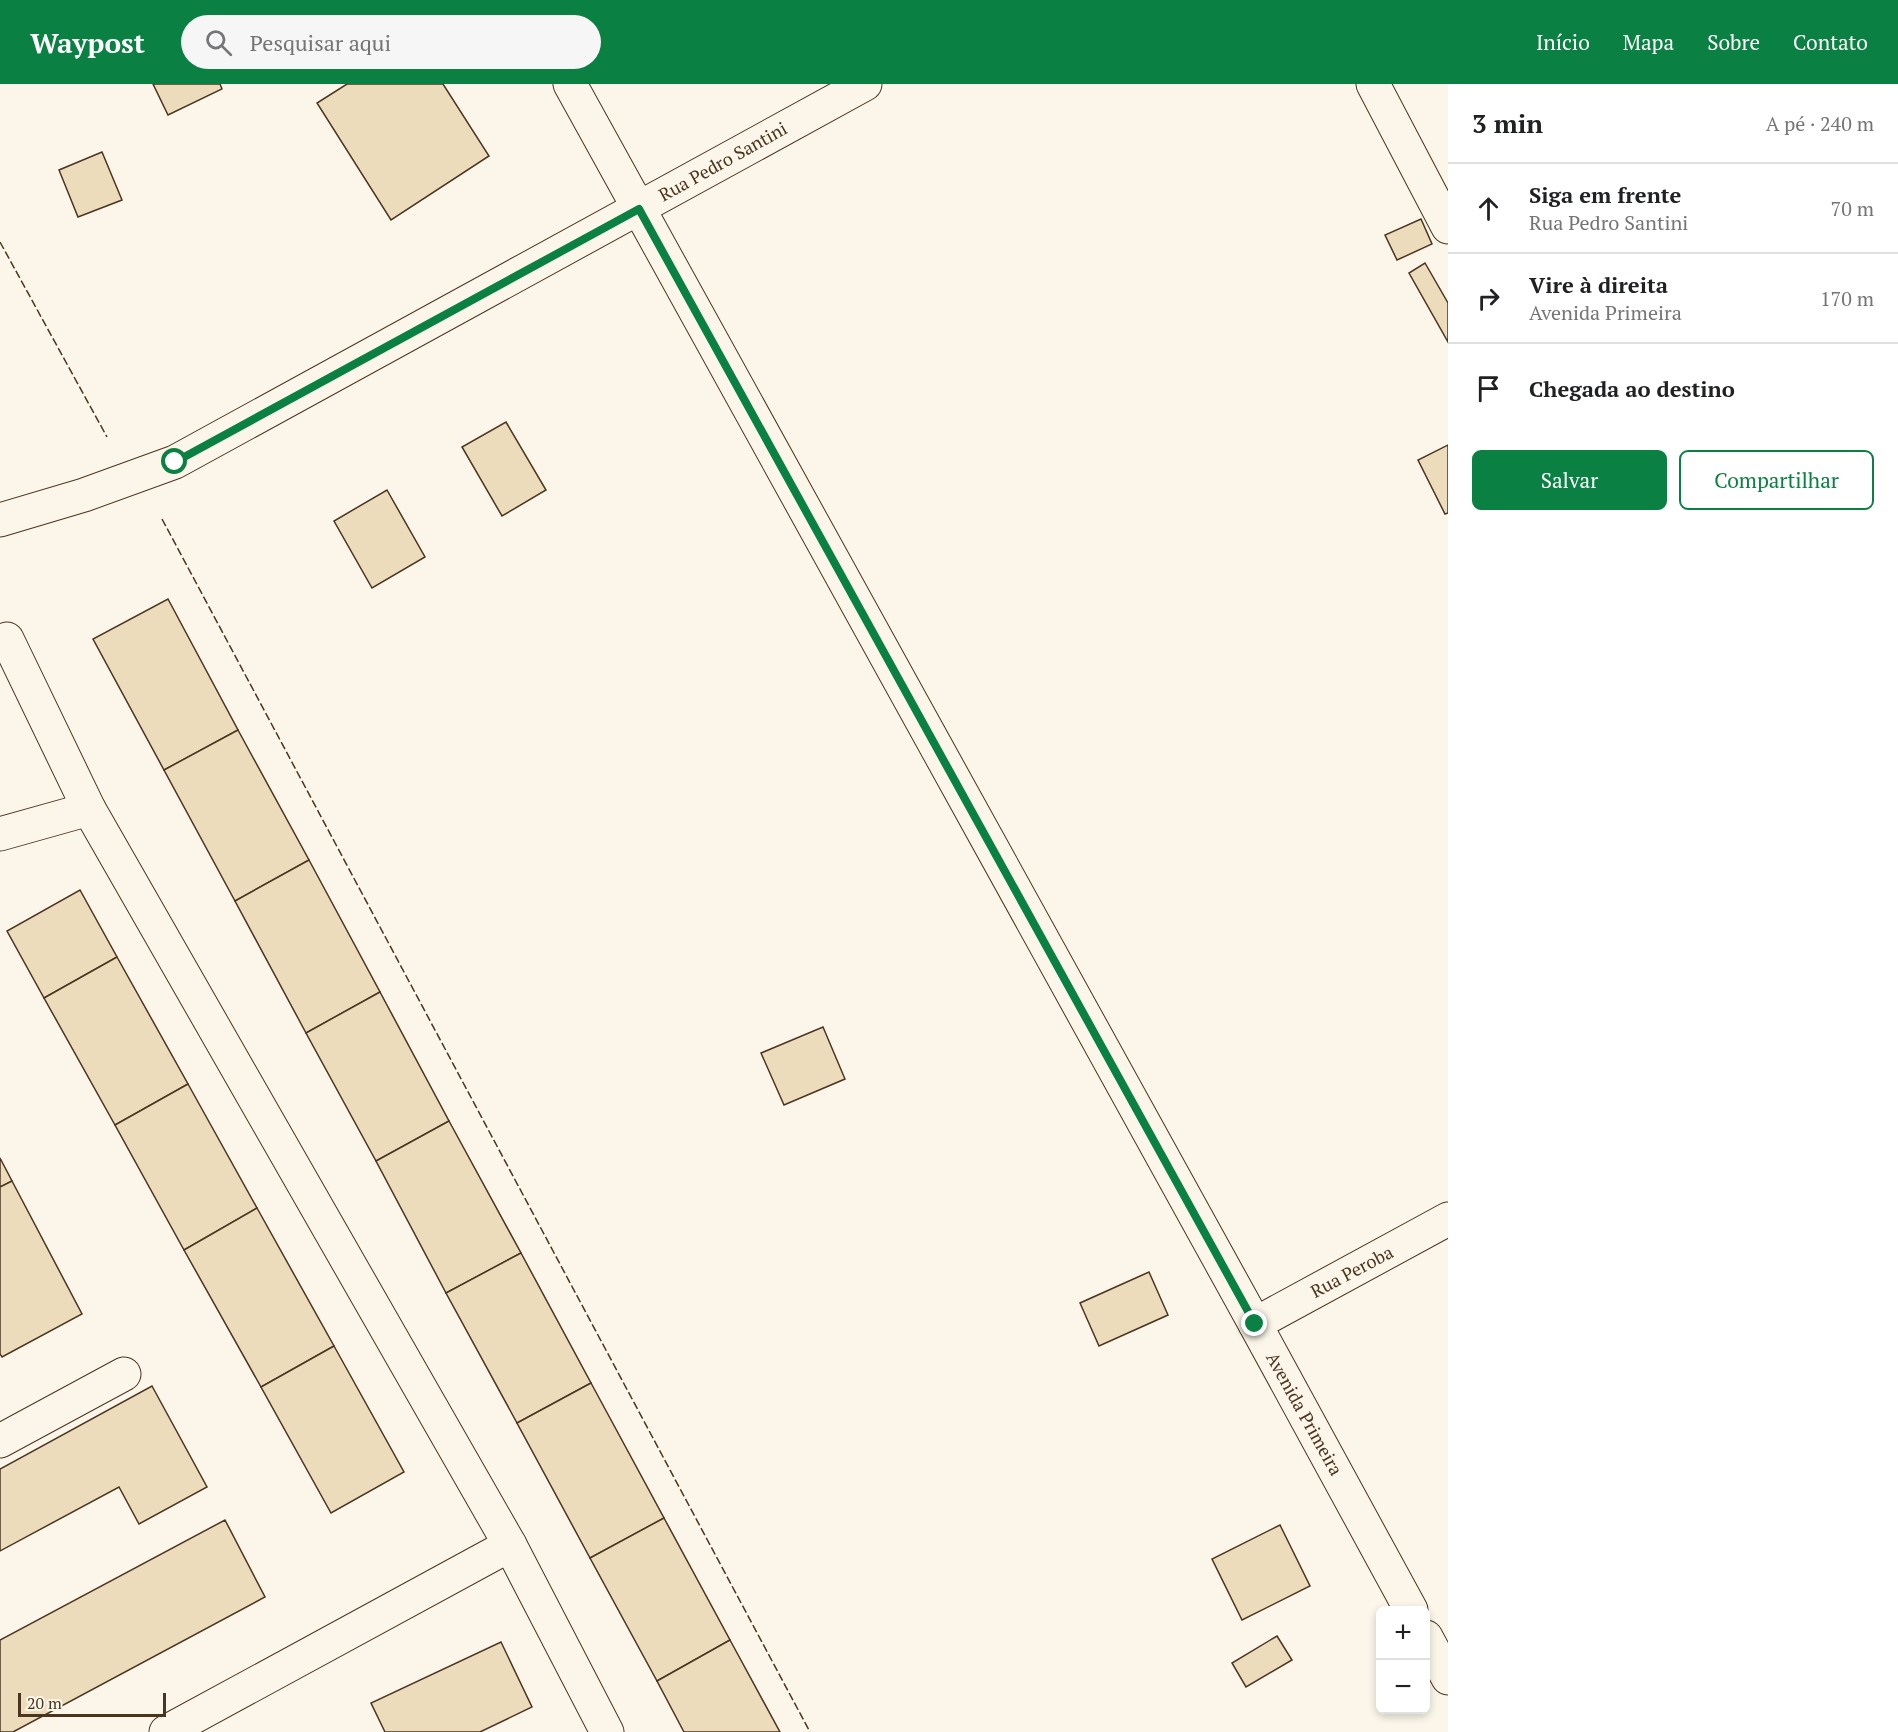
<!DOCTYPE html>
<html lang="pt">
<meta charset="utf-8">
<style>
:root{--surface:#fff;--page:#f6f6f6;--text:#202124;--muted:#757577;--line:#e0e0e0;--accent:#0b8043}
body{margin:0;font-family:"PT Serif",serif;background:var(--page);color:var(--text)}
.controls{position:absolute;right:18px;bottom:18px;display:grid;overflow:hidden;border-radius:9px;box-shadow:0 3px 9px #0003}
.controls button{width:54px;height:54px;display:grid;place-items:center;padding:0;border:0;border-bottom:2px solid var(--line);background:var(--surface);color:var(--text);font:30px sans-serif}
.scale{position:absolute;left:18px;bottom:15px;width:148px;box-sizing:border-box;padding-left:6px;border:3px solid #4a3520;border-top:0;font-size:16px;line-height:21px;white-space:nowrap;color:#4a3520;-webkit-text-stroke:4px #fbf6e9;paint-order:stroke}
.stop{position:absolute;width:18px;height:18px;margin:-14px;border:4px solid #0b8043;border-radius:50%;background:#fff}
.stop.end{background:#0b8043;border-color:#fff;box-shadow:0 2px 6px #0008}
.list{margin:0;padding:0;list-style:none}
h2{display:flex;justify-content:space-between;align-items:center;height:78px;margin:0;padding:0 24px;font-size:26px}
h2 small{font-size:20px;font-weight:400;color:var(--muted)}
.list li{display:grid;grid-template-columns:39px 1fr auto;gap:18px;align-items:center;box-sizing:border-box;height:90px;padding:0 24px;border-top:2px solid var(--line)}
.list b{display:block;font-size:22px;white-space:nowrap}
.list p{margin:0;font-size:20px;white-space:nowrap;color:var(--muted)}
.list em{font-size:20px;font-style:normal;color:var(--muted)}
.actions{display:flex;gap:12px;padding:18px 24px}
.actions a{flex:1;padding:14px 0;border:2px solid var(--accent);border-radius:9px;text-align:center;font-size:21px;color:var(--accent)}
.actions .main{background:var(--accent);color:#fff}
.icon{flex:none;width:33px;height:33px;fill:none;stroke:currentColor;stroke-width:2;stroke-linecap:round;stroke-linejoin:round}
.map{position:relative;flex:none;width:1448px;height:1648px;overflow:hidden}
header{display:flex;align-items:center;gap:36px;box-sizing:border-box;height:84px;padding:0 30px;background:var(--accent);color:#fff}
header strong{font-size:28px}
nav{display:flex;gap:33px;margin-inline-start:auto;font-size:21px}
.search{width:420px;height:54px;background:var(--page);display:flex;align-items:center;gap:15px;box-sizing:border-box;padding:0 21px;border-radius:33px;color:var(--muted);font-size:22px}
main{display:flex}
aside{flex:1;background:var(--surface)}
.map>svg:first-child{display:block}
.building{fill:#ecdcbc;stroke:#4a3520;stroke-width:1.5}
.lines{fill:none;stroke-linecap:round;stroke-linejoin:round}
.minor-casing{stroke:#4a3520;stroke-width:35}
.minor{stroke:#fbf6e9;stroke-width:33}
.fence{stroke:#4a3520;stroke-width:1.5;stroke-dasharray:8 3;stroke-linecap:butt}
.route{stroke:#0b8043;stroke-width:8}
.labels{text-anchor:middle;stroke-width:4.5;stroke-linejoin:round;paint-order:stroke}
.street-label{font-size:18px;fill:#4a3520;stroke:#fbf6e9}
</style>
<header>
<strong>Waypost</strong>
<div class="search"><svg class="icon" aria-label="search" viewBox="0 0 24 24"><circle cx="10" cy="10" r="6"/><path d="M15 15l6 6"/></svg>Pesquisar aqui</div>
<nav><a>Início</a><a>Mapa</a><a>Sobre</a><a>Contato</a></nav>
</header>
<main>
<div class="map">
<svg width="1448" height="1648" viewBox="0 0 1448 1648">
<rect width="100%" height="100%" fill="#fbf6e9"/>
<g class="building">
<path d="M153,0h67l2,5 -54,26z"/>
<path d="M347,0h96l46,72 -98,64 -74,-117z"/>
<path d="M102,68l20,48 -44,17 -19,-47z"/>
<path d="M1421,135l11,25 -35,16 -12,-25z"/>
<path d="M1425,179l23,40v39l-39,-69z"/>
<path d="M506,338l40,68 -44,26 -40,-69z"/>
<path d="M1448,361v68l-3,1 -27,-54z"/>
<path d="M387,406l38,67 -53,31 -38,-67z"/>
<path d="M168,515l70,131 -74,40 -71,-131z"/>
<path d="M238,646l71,130 -74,41 -71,-131z"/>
<path d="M309,776l71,132 -74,41 -71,-132z"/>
<path d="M80,806l37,67 -73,41 -37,-67z"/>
<path d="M117,873l71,127 -73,41 -71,-127z"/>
<path d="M380,908l69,129 -73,40 -70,-128z"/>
<path d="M823,943l22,52 -61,26 -23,-52z"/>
<path d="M188,1000l69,124 -73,42 -69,-125z"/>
<path d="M449,1037l72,132 -75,40 -70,-132z"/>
<path d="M0,1074l12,23 -12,6z"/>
<path d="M12,1097l70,133 -80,43 -2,-3v-167z"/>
<path d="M257,1124l77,138 -73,41 -77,-137z"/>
<path d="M521,1169l70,130 -74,40 -71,-130z"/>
<path d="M1149,1188l19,43 -69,31 -19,-43z"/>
<path d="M334,1262l70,126 -73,41 -70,-126z"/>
<path d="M591,1299l73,135 -74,40 -73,-135z"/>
<path d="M152,1302l55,101 -68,37 -20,-37 -119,64v-82z"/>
<path d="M664,1434l66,122 -73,41 -67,-123z"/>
<path d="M225,1436l40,77 -252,135h-13v-92z"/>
<path d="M1280,1441l30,61 -68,34 -30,-61z"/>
<path d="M1277,1552l15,24 -46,27 -14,-24z"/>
<path d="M730,1556l50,92h-96l-27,-51z"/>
<path d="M501,1558l31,65 -52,25h-95l-14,-29z"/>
</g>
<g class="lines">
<g class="minor-casing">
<g id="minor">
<path d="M570,0l685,1240 156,286"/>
<path d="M1373,0l75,143"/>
<path d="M0,436l84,-25 91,-33 690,-378"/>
<path d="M7,555l82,170 421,736 97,187"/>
<path d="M0,750l89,-25"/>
<path d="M1255,1240l193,-105"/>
<path d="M0,1357l124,-67"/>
<path d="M1426,1553l22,41"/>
<path d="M166,1648l344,-187"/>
</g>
</g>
<use href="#minor" class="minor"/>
<g class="fence">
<path d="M0,158l107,195"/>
<path d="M162,435l648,1213"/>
</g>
</g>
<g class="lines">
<path class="route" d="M175,378l464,-253 616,1115"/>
</g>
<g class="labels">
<g class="street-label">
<text transform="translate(723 78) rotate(-29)" y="6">Rua Pedro Santini</text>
<text transform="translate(1352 1188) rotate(-28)" y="6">Rua Peroba</text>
<text transform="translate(1304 1330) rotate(61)" y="6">Avenida Primeira</text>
</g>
</g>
</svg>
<div class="controls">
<button>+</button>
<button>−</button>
</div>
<div class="scale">20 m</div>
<div class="stop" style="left:175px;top:378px"></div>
<div class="stop end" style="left:1255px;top:1240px"></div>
</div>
<aside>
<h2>3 min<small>A pé · 240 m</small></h2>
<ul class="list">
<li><svg class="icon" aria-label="ahead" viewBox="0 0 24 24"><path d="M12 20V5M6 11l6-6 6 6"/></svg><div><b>Siga em frente</b><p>Rua Pedro Santini</p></div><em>70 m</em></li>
<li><svg class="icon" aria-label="right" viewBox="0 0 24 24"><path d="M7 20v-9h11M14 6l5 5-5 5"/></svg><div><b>Vire à direita</b><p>Avenida Primeira</p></div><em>170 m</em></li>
<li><svg class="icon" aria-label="arrive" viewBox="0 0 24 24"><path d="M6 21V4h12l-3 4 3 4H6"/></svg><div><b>Chegada ao destino</b></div></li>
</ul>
<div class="actions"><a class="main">Salvar</a><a>Compartilhar</a></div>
</aside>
</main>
